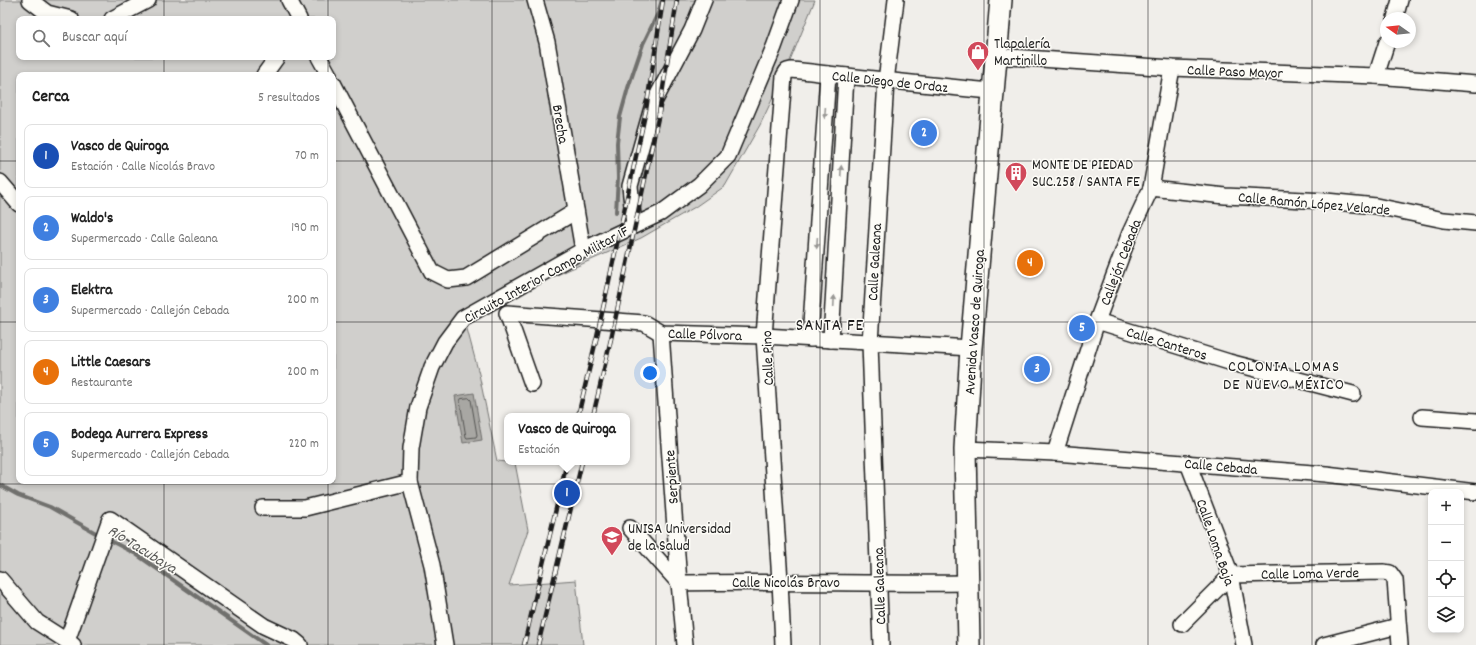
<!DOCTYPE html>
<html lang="es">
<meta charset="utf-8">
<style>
:root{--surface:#fff;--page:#f6f6f6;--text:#222;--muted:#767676;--line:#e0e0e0;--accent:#2563eb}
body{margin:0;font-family:Dekko,sans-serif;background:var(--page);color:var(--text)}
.controls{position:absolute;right:12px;bottom:12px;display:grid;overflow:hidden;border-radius:8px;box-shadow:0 2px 6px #0003}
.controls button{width:36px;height:36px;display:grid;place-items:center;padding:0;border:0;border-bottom:1px solid var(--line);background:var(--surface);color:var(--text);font:20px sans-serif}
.compass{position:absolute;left:1380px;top:12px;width:36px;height:36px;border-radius:50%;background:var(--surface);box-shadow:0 2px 6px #0003;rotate:285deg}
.you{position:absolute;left:650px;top:373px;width:14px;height:14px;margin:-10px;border:3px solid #fff;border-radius:50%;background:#1a73e8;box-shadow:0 0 0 6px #1a73e833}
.badge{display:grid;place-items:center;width:26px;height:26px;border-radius:50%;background:var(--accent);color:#fff;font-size:13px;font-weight:700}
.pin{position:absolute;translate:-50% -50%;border:2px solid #fff;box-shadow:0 1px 4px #0006}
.popup{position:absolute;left:504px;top:413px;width:126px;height:52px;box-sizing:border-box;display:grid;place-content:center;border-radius:8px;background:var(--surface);filter:drop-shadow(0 1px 3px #0005);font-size:13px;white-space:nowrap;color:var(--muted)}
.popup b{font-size:15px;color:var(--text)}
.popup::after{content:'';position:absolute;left:50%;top:100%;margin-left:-8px;border:8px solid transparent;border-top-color:var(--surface)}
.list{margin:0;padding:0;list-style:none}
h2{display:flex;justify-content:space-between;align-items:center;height:52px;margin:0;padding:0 16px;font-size:17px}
h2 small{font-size:13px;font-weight:400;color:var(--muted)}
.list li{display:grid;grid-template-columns:26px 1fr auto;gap:12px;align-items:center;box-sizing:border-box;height:64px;margin:0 8px 8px;padding:0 8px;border:1px solid var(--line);border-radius:8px}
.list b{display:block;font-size:15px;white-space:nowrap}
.list p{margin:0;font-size:13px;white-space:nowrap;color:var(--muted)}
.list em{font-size:13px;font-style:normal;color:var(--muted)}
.icon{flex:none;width:22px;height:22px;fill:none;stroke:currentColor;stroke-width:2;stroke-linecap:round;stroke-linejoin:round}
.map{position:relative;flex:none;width:1476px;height:645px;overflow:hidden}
.search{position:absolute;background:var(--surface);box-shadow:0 2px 6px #0003;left:16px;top:16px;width:320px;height:44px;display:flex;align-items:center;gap:10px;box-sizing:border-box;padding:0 14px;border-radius:8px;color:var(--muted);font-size:15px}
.panel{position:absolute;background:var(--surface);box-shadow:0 2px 6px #0003;left:16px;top:72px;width:320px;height:412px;border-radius:8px}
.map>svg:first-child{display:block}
.green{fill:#d0cfcc;stroke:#767674;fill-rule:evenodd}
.water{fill:#a8a7a3;stroke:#706f6d}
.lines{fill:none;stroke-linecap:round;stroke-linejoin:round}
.shore{stroke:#545452;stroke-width:1}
.stream{stroke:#706f6d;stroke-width:4}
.street-casing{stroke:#1c1c1c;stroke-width:18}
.secondary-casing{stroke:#1c1c1c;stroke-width:24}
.street{stroke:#fdfcf7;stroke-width:15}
.secondary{stroke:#fdfcf7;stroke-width:21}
.rail-casing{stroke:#1c1c1c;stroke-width:4.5}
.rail{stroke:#fdfcf7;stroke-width:3;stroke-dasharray:9;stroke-linecap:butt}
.oneway{fill:#989794}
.grid{fill:none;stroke:#1c1c1c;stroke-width:1;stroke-opacity:0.55}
.labels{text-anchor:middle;stroke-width:3;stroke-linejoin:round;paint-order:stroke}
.poi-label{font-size:15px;fill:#1c1c1c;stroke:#fdfcf7;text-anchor:start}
.street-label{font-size:15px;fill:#1c1c1c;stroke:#fdfcf7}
.neighbourhood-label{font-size:16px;letter-spacing:1px;fill:#1c1c1c;stroke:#fdfcf7}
.water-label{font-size:16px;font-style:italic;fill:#5b5b59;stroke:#fdfcf7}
.quarter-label{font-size:17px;letter-spacing:1px;fill:#1c1c1c;stroke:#fdfcf7}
</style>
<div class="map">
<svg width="1476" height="645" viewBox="0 0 1476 645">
<rect width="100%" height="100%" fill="#f0eeea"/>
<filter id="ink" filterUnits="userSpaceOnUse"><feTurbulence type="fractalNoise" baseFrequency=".025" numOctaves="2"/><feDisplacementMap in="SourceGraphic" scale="8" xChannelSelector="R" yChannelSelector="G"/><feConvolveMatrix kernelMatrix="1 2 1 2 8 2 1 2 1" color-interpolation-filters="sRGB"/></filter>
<g filter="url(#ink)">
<path class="green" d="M0,0h815l-27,66 -28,59 -35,61 -30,21 -54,31 -100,44 -75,43 13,49 18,87 18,2 13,67 -19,55 67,-5 7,65h-583zM19,19h314v38h-314zM19,75h314v406h-314z"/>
<path class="water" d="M474,393l8,47 -19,3 -8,-47z"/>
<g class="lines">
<path class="shore" d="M469,398l2,2 6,35 -1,2 -9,1 -1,-1 -6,-36 1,-2z"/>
<g class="stream">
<path d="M616,212l2,-34 -1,-35 3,-26 8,-29 15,-44 15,-31 4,-13"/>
<path d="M0,485l18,10 32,12 51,29"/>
<path d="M107,539l29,15 130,91"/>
</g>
<g class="street-casing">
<g id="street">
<path d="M30,0l17,13 24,6"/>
<path d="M289,0l10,19"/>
<path d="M535,0l12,42 36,208"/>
<path d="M1395,18l5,-18"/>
<path d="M112,19l36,-19"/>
<path d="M995,56l177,12 204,8 100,8"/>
<path d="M319,57l10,18"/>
<path d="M264,75l13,-18"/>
<path d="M1376,76l11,-34"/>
<path d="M333,83l99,189 16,8 18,-2 110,-67"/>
<path d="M0,182l19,22"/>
<path d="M1151,188l74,8 101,5 50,5 68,14 32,3"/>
<path d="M634,225l-4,-39 23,-82 39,-74 12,-30"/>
<path d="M1097,321l132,41 124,32"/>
<path d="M661,333l18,250 6,62"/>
<path d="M810,339l18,-265"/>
<path d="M831,340l15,-264"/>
<path d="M532,384l-25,-71 137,10 17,10 103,3 207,12"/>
<path d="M1422,417l54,4"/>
<path d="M965,449l90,4 271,21 150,18"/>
<path d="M1055,453l42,-132 33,-88 21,-45 21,-120"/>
<path d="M1188,463l43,112 13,70"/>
<path d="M263,508h42l105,-26"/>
<path d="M630,528l49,55c96,-2 192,1 288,0"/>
<path d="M0,579l37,43 36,23"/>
<path d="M1182,624l49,-49 152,-3 7,1 5,7 5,65"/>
<path d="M67,641l43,-122 154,107 30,14 6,5"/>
<path d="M445,645l-13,-80 -22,-83 1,-34 7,-41 14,-40 13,-25 18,-24 120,-68 78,-37 38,-28 29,-29 46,-109 17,-47"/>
<path d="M783,645l-3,-64 -16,-245 20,-260 3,-5 4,-1c67,7 134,15 201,21"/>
<path d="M881,645l-11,-302 16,-262 10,-81"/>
<path d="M1324,645l74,-19"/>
</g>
</g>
<g class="secondary-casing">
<path id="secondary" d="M969,645l-4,-196 6,-101 30,-348"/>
</g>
<use href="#street" class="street"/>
<use href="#secondary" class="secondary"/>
<g class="rail-casing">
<g id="rail">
<path d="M578,416l19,-80 49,-226 17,-110"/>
<path d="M593,416l18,-77 48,-226 18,-113"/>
<path d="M524,645l43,-183"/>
<path d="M538,645l44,-183"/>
</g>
</g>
<use href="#rail" class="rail"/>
</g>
<defs><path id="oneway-solid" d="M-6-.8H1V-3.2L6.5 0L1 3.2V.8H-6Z"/></defs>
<g class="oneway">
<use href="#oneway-solid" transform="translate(825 113) rotate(94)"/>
<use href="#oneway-solid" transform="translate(841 171) rotate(-87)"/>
<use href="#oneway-solid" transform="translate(817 243) rotate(94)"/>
<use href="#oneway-solid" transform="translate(834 301) rotate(-87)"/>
</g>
</g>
<path class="grid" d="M164,0v19M328,0v19M492,0v645M656,0v645M820,0v645M984,0v645M1148,0v645M1312,0v645M164,57v18M328,57v18M0,161h19M333,161h1143M0,322h19M333,322h1143M164,481v164M328,481v164M0,484h1476"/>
<defs>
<g id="shop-pin" transform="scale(1.15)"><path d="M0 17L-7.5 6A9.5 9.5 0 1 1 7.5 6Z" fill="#d1495b" stroke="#fdfcf7"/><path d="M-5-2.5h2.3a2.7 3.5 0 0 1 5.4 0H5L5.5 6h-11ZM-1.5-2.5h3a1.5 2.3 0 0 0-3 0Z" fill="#fff"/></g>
<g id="building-pin" transform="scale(1.15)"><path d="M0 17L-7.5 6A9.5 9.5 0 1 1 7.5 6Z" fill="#d1495b" stroke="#fdfcf7"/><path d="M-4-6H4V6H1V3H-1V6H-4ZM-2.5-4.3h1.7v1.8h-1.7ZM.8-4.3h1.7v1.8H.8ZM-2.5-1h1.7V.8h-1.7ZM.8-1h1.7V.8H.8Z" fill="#fff"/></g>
<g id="university-pin" transform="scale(1.15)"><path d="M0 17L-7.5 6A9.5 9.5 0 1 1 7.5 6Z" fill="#d1495b" stroke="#fdfcf7"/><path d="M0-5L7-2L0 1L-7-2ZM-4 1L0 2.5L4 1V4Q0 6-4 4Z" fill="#fff"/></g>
</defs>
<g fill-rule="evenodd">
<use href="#shop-pin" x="978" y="52"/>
<use href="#building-pin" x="1016" y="173"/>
<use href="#university-pin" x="612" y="537"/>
</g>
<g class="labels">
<g class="poi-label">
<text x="994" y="48">Tlapalería<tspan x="994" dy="17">Martinillo</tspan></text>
<text x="1032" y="169">MONTE DE PIEDAD<tspan x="1032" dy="17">SUC.258 / SANTA FE</tspan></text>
<text x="628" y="533">UNISA Universidad<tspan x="628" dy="17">de la Salud</tspan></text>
</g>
<g class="street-label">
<text transform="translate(1235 71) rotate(2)" y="5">Calle Paso Mayor</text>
<text transform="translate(890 81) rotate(6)" y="5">Calle Diego de Ordaz</text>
<text transform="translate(561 124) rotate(80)" y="5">Brecha</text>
<text transform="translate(1314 203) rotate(5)" y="5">Calle Ramón López Velarde</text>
<text transform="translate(874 262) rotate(-87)" y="5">Calle Galeana</text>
<text transform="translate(1120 262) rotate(-69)" y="5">Callejón Cebada</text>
<text transform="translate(546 274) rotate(-29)" y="5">Circuito Interior Campo Militar 1F</text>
<text transform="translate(974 322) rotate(-86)" y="5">Avenida Vasco de Quiroga</text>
<text transform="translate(705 334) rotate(2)" y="5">Calle Pólvora</text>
<text transform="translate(1167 343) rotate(17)" y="5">Calle Canteros</text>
<text transform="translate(767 358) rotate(-92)" y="5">Calle Pino</text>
<text transform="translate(1221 466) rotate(5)" y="5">Calle Cebada</text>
<text transform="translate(671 477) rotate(-94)" y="5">Serpiente</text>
<text transform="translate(1216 542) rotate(71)" y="5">Calle Loma Baja</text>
<text transform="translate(1310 573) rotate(-1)" y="5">Calle Loma Verde</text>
<text x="786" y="587">Calle Nicolás Bravo</text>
<text transform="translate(879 586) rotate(-92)" y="5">Calle Galeana</text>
</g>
<g class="neighbourhood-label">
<text x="1284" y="371">COLONIA LOMAS<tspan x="1284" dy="18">DE NUEVO MÉXICO</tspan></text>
</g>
<g class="water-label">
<text transform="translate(143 548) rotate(32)" y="6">Río Tacubaya</text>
</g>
<g class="quarter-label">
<text x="830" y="330">SANTA FE</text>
</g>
</g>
</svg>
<div class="controls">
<button>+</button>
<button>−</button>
<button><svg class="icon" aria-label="locate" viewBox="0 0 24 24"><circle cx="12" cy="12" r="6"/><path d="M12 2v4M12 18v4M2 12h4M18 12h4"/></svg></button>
<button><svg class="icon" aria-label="layers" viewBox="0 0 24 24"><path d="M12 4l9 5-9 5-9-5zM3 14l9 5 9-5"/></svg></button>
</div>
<svg class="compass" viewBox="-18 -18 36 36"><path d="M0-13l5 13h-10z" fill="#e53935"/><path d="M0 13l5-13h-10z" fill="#767676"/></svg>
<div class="you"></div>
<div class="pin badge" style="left:567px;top:493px;background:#1a4fb4">1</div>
<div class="popup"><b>Vasco de Quiroga</b>Estación</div>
<div class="pin badge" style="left:924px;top:133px;background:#3f7fe0">2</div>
<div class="pin badge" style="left:1037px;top:369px;background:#3f7fe0">3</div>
<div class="pin badge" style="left:1030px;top:263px;background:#e8710a">4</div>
<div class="pin badge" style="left:1082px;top:328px;background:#3f7fe0">5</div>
<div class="search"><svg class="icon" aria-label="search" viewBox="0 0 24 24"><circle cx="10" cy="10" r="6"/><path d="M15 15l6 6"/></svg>Buscar aquí</div>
<section class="panel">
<h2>Cerca<small>5 resultados</small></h2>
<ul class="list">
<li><span class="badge" style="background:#1a4fb4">1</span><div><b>Vasco de Quiroga</b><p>Estación · Calle Nicolás Bravo</p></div><em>70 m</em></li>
<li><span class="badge" style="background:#3f7fe0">2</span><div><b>Waldo's</b><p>Supermercado · Calle Galeana</p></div><em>190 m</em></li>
<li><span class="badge" style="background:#3f7fe0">3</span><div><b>Elektra</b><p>Supermercado · Callejón Cebada</p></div><em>200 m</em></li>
<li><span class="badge" style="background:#e8710a">4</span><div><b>Little Caesars</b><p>Restaurante</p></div><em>200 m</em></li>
<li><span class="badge" style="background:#3f7fe0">5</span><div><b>Bodega Aurrera Express</b><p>Supermercado · Callejón Cebada</p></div><em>220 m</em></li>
</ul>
</section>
</div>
